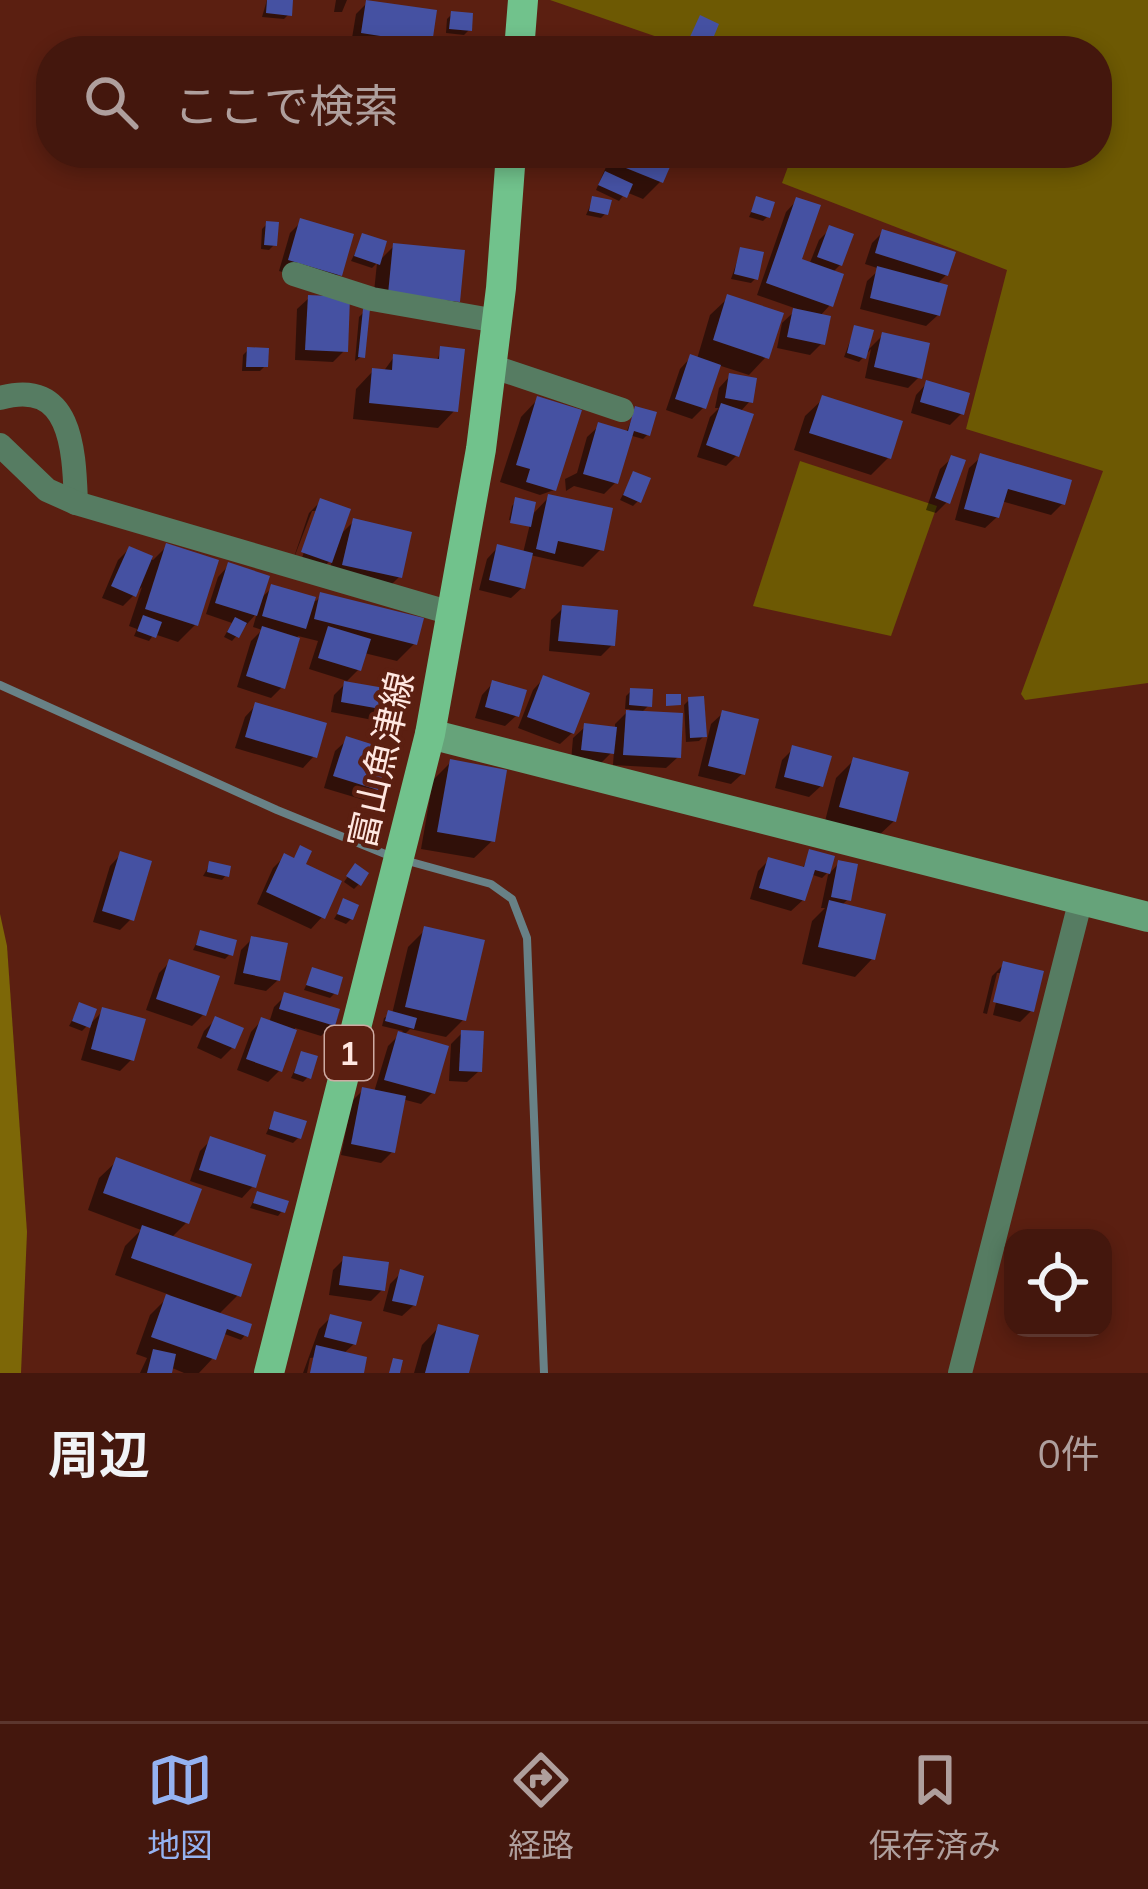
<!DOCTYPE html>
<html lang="ja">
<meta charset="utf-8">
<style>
:root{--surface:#44170d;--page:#4b2016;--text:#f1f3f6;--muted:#af9f9d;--line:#5c362e;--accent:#95b2f1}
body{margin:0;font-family:Mulish,"Noto Sans JP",sans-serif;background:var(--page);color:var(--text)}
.controls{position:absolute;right:36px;bottom:36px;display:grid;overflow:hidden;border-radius:24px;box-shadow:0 6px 18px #0003}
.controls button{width:108px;height:108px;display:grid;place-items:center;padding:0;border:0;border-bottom:3px solid var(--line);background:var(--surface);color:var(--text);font:60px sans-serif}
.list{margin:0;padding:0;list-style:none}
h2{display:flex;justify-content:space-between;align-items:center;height:156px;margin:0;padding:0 48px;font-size:51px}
h2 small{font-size:39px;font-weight:400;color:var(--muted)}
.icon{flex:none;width:66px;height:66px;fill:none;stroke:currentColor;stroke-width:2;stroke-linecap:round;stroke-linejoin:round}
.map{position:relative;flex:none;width:1148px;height:1373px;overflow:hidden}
.search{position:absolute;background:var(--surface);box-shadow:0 6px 18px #0003;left:36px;right:36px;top:36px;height:132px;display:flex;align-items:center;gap:30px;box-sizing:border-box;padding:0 42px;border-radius:48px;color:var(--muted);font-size:45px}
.sheet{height:348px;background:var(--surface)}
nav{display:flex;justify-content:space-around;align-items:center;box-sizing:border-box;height:168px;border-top:3px solid var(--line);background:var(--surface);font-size:33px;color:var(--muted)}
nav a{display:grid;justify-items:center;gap:6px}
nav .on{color:var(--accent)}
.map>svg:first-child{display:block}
.green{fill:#6d5903}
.forest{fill:#7d6707}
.shadow{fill:#0007}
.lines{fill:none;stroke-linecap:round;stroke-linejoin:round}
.stream{stroke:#688186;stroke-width:8}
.building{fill:#4551a2}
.street{stroke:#567c62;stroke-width:24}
.secondary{stroke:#66a37a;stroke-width:30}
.primary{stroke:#71c28c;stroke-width:30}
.labels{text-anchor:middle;stroke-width:9;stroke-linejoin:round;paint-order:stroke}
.shield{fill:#5b1f11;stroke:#ceaba3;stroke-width:3}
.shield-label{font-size:33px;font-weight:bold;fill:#ffe7e1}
.street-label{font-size:36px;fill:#ffe7e1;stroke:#5b1f11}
</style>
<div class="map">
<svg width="1148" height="1373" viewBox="0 0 1148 1373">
<rect width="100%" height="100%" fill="#5b1f11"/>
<g class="green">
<path d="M550,0h598v683l-123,17 -4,-6 82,-223 -137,-42 41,-159 -225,-87 11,-30h304v-102h-399z"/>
<path d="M800,461l137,45 -46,130 -138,-30z"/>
</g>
<path class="forest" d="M0,914l7,32 20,286 -6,141h-21z"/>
<g class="shadow">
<path d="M267,0l22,14 -5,5 -22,-2z"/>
<path d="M336,0h11l-5,12h-8z"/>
<path d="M367,3l62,39 -9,9 -69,-7 5,-30z"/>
<path d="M452,14l17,16 -5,5 -18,-2 1,-14z"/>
<path d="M700,19l6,27 -5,5 -14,-7z"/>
<path d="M612,153h60l-12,29 -17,17 -17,-7 -7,9 -23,-11z"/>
<path d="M716,153h34l-9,9z"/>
<path d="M593,199l13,14 -5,5 -15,-3z"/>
<path d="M757,199l11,17 -5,5 -14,-4z"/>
<path d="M797,200l1,61 11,4 10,-25 11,-11 10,36 -8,8 -2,32 -11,12 3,26 -12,12 -33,-7 5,-25 15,-14 -40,-14 29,-83z"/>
<path d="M301,222l38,52 -11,11 -49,-14 11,-38z"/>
<path d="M267,224l7,21 -5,5 -8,-1 1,-20z"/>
<path d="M883,232l63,43 -10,10 2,30 -12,11 -66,-17 7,-28 13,-12 -15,-5 7,-21z"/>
<path d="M363,237l14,26 -5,5 -21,-7z"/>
<path d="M394,246l63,54 -18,18 -67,-7 5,-48z"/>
<path d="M741,250l15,28 -5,5 -20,-4z"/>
<path d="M309,298l36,52 -12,12 -38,-2 2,-51z"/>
<path d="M728,298l38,59 -17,18 -31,-10 -15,43 -11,11 -26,-9 14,-41 11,-12 6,2 13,-44z"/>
<path d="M364,312l-2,44 -7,5 4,-44z"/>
<path d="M855,328l9,26 19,-19 36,42 -11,11 -43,-10 6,-29 -12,13 -15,-5z"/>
<path d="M442,349l13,61 -17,18 -85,-9 3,-30 17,-18 10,1 11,-15 42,5z"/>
<path d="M248,350l17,16 -5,5h-18l1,-16z"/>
<path d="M730,376l20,25 -10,11 -3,43 -11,11 -29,-9 13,-40 9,-9h-4l4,-20z"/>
<path d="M927,383l34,31 -11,11 -39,-12 5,-18z"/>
<path d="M538,399l16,91 -14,5 -40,-13 21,-65z"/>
<path d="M823,399l65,59 -17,17 -77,-25 11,-34z"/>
<path d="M636,409l12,25 -5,5 -14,-4 -14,48 -11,11 -30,-8 -8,5 -1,-12 12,-6 10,-36 12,-11 27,7z"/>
<path d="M981,457l81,47 -11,11 -50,-14 -4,16 -12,11 -30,-8 14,-52z"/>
<path d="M952,458l-5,44 -11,11 -10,-3 14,-41z"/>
<path d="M634,474l4,27 -5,5 -13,-6z"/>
<path d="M549,497l52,52 -18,18 -53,-12 -7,32 -12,11 -32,-8 8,-31 11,-12 25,6 7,-29 -21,-4 3,-14 4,-5 14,16z"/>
<path d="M321,501l17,36 16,-16 45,56 -17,17 -55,-12 5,-23 -14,13 -19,-6 20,-55h-7l-20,52 17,-50z"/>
<path d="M167,546l29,78 -18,18 -24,-8 -5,7 -15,-5 3,-7 -8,-3 13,-39 -19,19 -21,-8 16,-38 11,-11 24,11z"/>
<path d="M229,565l30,35 13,-12 44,13 5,-5 94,47 -18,18 -33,-8 -6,17 -11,11 -38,-12 9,-28 -20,-5 -16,51 -11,11 -34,-11 14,-46 11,-11 -9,-3 4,-14 -25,28 -8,-4 8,-14 -26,-9 12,-37z"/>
<path d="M563,608l49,37 -11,11 -52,-5 2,-31z"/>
<path d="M544,678l28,55 -12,11 -42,-16 15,-38z"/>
<path d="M493,683l24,32 -12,11 -30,-8 7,-23z"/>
<path d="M345,684l44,26 -11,11 -47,-9 3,-17z"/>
<path d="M631,691l18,14 -9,9 38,43 -12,11 -53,-3 1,-15 -14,14 -29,-3 2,-23 12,-11 30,3v-6l15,-15h-5l1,-13z"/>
<path d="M689,700l15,36 -5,5 -13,1 -2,-37z"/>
<path d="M256,705l58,51 -11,12 -68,-20 10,-31z"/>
<path d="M723,713l20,60 -12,11 -33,-8 13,-52z"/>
<path d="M347,740l28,49 -11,11 -40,-12 11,-37z"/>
<path d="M793,749l28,37 -12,11 -34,-9 7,-28z"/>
<path d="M853,761l41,60 -18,17 -52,-13 12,-47z"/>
<path d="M451,762l41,79 -18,17 -53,-9 12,-69z"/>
<path d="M300,849l2,16 20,52 -11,12 -54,-25 16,-36 11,-11 8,4z"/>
<path d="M810,852l17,21 -5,5 -12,-4 -7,26 -12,11 -41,-12 8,-28 11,-11 33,10z"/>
<path d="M121,854l10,65 -11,11 -27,-8 17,-56z"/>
<path d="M839,863l9,36 -7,7 31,53 -17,18 -53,-13 10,-43 13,-13h-4l7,-33z"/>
<path d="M210,864l16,11 -4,5 -19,-4z"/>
<path d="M351,872l8,12 -5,5 -10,-7z"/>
<path d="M344,902l7,17 -5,5 -12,-5z"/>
<path d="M425,930l38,90 -17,17 -36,-8 -7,7 29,57 -11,11 -19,-5 -10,53 -11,11 -40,-8 11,-54 11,-11 11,2 14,-46 15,-15 -21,-5 2,-8 8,-4 16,-67z"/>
<path d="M201,934l29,20 -5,5 -32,-9z"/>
<path d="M252,939l26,41 -12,11 -32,-7 7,-34z"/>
<path d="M170,962l33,53 -11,11 -46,-16 13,-37z"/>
<path d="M1004,964l27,47 -11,11 -27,-7 10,-42h-6l-10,41 -4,-1 9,-37z"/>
<path d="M313,970l22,23 -5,5 -26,-8z"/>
<path d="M285,996l48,28 -12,12 -26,-8 -15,42 -12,12 -31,-12 14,-38 11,-12 7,3 5,-16z"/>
<path d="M80,1006l7,20 -5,5 -13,-5z"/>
<path d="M103,1011l29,48 -12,12 -39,-11 11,-38z"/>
<path d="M215,1020l17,28 -11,11 -24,-11 7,-17z"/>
<path d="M462,1033l17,38 -12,11 -18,-1 2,-37z"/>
<path d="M302,1054l6,23 -5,5 -12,-4z"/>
<path d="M275,1114l23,24 -5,5 -27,-9z"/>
<path d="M211,1140l42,46 -11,12 -52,-17 10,-30z"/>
<path d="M117,1161l69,62 -15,15 67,57 -21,21 28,19 -4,5 -19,-7 -9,25 -14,15h-15l-14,-6 -1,6h-29l7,-15 -11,-4 14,-39 20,-20 -55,-20 10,-29 16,-16 -53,-20 11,-32z"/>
<path d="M257,1194l25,17 -4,5 -28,-8z"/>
<path d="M344,1259l38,31 -11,11 -42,-6 4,-25z"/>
<path d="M401,1273l13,32 -12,11 -19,-5 7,-27z"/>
<path d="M331,1317l23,27 -11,10 -33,4 -3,15h-4l16,-44z"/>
<path d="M439,1327l27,46h-52l8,-28z"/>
</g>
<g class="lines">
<g class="stream">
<path d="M0,685l277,125 113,46"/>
<path d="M404,860l87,24 21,15 15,39 17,435"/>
</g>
</g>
<g class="building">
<path d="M267,0h26l-1,16 -26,-3z"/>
<path d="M366,0l71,10 -5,34 -71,-11z"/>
<path d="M451,11l22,2 -1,18 -23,-2z"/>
<path d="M700,15l19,9 -10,24 -20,-9z"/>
<path d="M543,42l35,1 -1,8h-35z"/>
<path d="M620,153h56l-13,30 -47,-19z"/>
<path d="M605,171l28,13 -6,14 -29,-13z"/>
<path d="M592,196l20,4 -4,15 -19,-4z"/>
<path d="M756,196l19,6 -5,16 -19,-6z"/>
<path d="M796,197l25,8 -19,54 42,15 -11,33 -67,-24z"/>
<path d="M300,218l54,16 -12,42 -54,-16z"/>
<path d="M266,221l13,1 -2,24 -13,-1z"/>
<path d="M829,225l25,9 -12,32 -25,-9z"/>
<path d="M882,229l74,23 -8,24 -73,-23z"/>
<path d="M362,233l25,8 -7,24 -26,-9z"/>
<path d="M393,243l72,7 -5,52 -72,-8z"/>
<path d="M740,247l24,5 -6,28 -24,-6z"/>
<path d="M877,266l71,19 -8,31 -70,-18z"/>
<path d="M727,294l57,19 -15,46 -56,-19z"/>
<path d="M308,295l42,2 -2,55 -43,-2z"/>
<path d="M793,308l38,8 -6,29 -38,-8z"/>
<path d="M363,309h7l-5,49 -7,-1z"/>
<path d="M854,325l20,5 -8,29 -19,-6z"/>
<path d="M882,332l48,11 -8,36 -48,-12z"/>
<path d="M440,346l25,3 -7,63 -89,-9 3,-35 20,2 1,-16 46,5z"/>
<path d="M247,347l22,1 -1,19h-22z"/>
<path d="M690,354l31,11 -15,44 -31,-10z"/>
<path d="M729,373l28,5 -4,25 -28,-5z"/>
<path d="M926,380l44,13 -6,22 -44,-13z"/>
<path d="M822,395l81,26 -12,38 -82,-26z"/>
<path d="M537,396l45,14 -26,81 -30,-9 4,-13 -14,-4z"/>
<path d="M721,403l33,11 -15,43 -33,-12z"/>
<path d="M635,406l22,6 -7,24 -16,-5 -16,53 -35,-10 15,-52 30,9z"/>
<path d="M980,453l92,27 -7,25 -57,-16 -9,29 -35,-9z"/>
<path d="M951,455l15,5 -16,44 -15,-6z"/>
<path d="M633,471l18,7 -10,25 -18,-8z"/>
<path d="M548,494l65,14 -9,43 -46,-10 -3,13 -19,-5z"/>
<path d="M515,497l21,5 -5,25 -21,-4z"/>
<path d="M320,498l31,11 -19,54 -31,-11z"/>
<path d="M353,518l59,14 -10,46 -60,-13z"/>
<path d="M166,543l53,17 -21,66 -53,-17z"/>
<path d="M497,544l36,9 -8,36 -36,-9z"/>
<path d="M129,546l24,10 -17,41 -25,-11z"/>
<path d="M228,562l42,14 -13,40 -42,-13z"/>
<path d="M271,584l45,13 -10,32 -44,-13z"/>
<path d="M320,592l104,26 -7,27 -103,-26z"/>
<path d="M562,605l56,5 -3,36 -57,-5z"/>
<path d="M143,615l19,7 -6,16 -19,-7z"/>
<path d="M235,617l12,6 -8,15 -12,-6z"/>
<path d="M262,626l38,12 -15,51 -39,-13z"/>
<path d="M328,626l43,13 -10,32 -43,-13z"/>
<path d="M543,675l47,18 -16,41 -47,-17z"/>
<path d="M492,680l35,10 -8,27 -34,-10z"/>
<path d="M344,681l52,9 -4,21 -51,-9z"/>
<path d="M630,688l23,1 -1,18 -23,-2z"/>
<path d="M666,694h15v11l-15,1z"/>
<path d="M704,696l3,41 -17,1 -2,-41z"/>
<path d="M255,702l72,21 -10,35 -72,-21z"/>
<path d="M626,710l57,3 -2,45 -58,-3z"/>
<path d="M722,710l37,9 -14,56 -37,-9z"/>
<path d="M584,723l33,4 -3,27 -33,-4z"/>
<path d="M346,736l44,14 -12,40 -45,-14z"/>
<path d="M792,745l40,11 -9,31 -39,-10z"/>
<path d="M853,757l56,15 -13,50 -57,-15z"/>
<path d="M450,759l57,11 -12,72 -58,-10z"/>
<path d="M300,845l12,6 -6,13 36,17 -17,38 -59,-27 18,-39 10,5z"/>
<path d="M809,849l26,7 -5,18 -15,-4 -10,31 -46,-13 9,-31 36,10z"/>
<path d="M120,851l32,10 -18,60 -32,-10z"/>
<path d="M838,860l20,4 -7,37 -20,-4z"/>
<path d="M209,861l22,5 -2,11 -22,-5z"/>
<path d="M355,863l14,10 -8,13 -15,-10z"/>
<path d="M343,898l16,7 -6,15 -16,-6z"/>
<path d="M829,900l57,14 -11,46 -57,-13z"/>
<path d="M424,926l61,14 -19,81 -61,-14z"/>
<path d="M200,930l37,10 -4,16 -37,-11z"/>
<path d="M251,936l37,7 -8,38 -37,-8z"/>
<path d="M169,959l51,17 -14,40 -50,-17z"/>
<path d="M1003,961l41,10 -10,41 -41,-10z"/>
<path d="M312,967l31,10 -5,18 -32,-10z"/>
<path d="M284,992l56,17 -5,17 -56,-17z"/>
<path d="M79,1002l18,7 -7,19 -18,-7z"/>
<path d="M102,1007l44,12 -12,42 -43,-12z"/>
<path d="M388,1010l29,8 -3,11 -29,-8z"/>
<path d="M215,1016l29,12 -9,21 -29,-12z"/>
<path d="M261,1017l36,13 -15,42 -36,-13z"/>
<path d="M461,1030l23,1 -2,41 -23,-1z"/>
<path d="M398,1031l51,15 -14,48 -51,-14z"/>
<path d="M301,1051l17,5 -7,23 -17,-6z"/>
<path d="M362,1087l44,9 -11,57 -44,-9z"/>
<path d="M274,1111l33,10 -6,18 -32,-10z"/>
<path d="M210,1136l56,19 -10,33 -57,-18z"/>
<path d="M116,1157l86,32 -13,35 -86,-31z"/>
<path d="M257,1191l32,10 -4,12 -32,-10z"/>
<path d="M142,1225l110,39 -11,33 -110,-39z"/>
<path d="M343,1256l46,6 -4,29 -46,-6z"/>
<path d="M400,1269l24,7 -8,30 -24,-5z"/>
<path d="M166,1294l86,30 -4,13 -21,-8 -11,31 -65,-23z"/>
<path d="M330,1314l32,8 -6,23 -32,-8z"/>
<path d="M438,1324l41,11 -10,38h-44z"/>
<path d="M316,1345l51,12 -3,16h-54z"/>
<path d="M153,1349l23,5 -4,19h-25z"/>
<path d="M393,1358l10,2 -3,13h-11z"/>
</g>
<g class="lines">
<g class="street">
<path d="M294,274l78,25 125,22"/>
<path d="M491,366l131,44"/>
<path d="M0,398c73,-21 74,55 76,105"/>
<path d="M0,445l47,45 29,13 375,110"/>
<path d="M960,1373l121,-474"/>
</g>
<path class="secondary" d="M430,734l718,183"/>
<g class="primary">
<path d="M519,51l4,-51"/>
<path d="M269,1373l161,-639 51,-285 20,-161 10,-135"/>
</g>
</g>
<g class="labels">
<rect class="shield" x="325" y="1026" width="48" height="54" rx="9"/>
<g class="shield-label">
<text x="349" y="1065">1</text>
</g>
<g class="street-label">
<text transform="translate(381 760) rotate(-77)" y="13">富山魚津線</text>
</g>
</g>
</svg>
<div class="controls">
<button><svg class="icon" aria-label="locate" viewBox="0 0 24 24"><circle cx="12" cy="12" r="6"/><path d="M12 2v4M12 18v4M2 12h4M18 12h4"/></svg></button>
</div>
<div class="search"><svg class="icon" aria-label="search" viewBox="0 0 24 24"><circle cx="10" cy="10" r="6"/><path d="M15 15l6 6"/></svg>ここで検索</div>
</div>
<section class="sheet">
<h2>周辺<small>0件</small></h2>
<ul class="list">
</ul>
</section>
<nav>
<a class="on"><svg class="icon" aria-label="map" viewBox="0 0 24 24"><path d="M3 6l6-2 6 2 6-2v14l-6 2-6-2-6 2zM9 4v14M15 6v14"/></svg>地図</a>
<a><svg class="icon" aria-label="directions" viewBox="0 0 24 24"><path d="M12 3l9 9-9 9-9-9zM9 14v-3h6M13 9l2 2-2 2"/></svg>経路</a>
<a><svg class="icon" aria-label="saved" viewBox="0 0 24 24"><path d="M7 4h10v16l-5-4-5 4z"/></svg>保存済み</a>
</nav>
